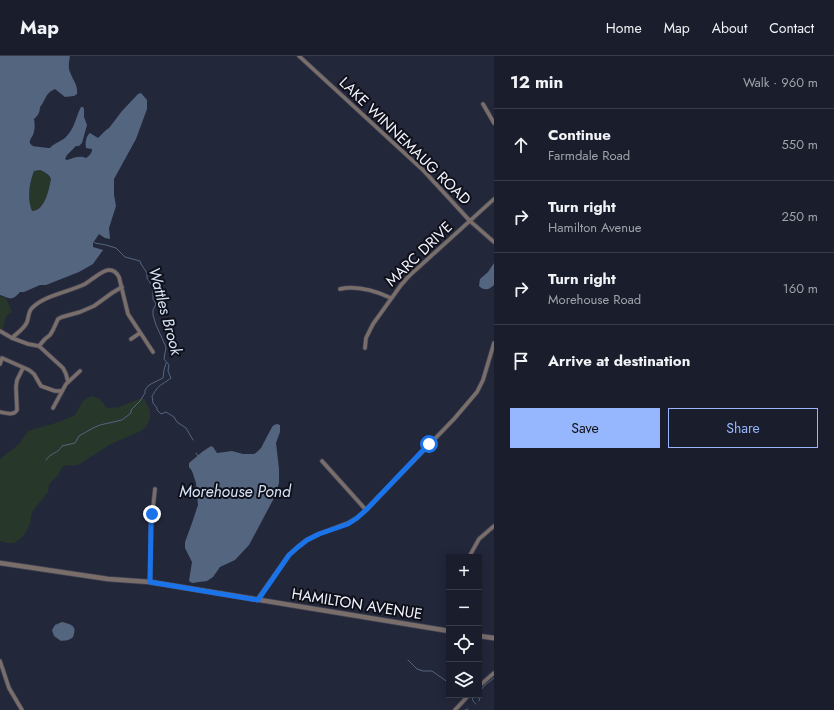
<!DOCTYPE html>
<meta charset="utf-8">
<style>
:root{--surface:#1a1d2c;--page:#232634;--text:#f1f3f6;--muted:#9fa2a9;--line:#383b48;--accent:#96b6fd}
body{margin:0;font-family:Jost,sans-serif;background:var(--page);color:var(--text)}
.controls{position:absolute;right:12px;bottom:12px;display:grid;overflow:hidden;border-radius:0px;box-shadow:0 2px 10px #0003}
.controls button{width:36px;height:36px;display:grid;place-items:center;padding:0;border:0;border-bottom:1px solid var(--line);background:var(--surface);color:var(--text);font:20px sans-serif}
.stop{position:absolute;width:12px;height:12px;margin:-9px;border:3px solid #1a73e8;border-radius:50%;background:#fff}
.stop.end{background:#1a73e8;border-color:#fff;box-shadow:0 1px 4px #0008}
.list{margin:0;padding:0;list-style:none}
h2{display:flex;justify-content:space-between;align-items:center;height:52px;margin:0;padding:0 16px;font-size:17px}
h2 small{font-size:13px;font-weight:400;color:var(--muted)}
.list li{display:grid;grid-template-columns:26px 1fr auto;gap:12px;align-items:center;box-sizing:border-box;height:72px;padding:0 16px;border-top:1px solid var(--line)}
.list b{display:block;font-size:15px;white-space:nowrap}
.list p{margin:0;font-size:13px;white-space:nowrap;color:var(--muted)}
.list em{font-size:13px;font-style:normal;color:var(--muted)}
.actions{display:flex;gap:8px;padding:12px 16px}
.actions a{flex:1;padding:9px 0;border:1px solid var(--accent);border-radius:0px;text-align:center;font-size:14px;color:var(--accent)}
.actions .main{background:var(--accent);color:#111}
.icon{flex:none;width:22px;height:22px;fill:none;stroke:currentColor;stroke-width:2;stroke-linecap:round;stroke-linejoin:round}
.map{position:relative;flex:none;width:494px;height:654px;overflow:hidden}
header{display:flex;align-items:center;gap:24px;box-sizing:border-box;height:56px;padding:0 20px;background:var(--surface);border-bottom:1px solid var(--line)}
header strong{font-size:19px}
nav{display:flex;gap:22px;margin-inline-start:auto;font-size:14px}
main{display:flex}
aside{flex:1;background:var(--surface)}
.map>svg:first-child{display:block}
.green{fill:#27372a}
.water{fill:#546580;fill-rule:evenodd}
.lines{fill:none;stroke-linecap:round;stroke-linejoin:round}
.stream{stroke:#546580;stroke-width:1}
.minor-casing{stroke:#404455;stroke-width:5}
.tertiary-casing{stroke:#404455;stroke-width:6}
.minor{stroke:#7a6e6b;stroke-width:3.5}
.tertiary{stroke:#7a6e6b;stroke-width:4.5}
.route{stroke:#1a73e8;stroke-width:5}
.labels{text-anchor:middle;stroke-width:4;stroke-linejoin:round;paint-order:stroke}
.street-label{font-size:15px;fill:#f1f3fe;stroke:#0f1019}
.water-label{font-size:16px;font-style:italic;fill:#d6e3f7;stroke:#0f1019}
</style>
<header>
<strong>Map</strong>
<nav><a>Home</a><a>Map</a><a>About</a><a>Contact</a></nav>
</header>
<main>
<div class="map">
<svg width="494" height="654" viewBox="0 0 494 654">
<rect width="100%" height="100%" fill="#23273a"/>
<g class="green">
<path d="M40,114l6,2 5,7c-2,9 -6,33 -20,32 -4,-14 -2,-27 3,-40z"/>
<path d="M0,240l6,2 6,14c-8,2 -8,12 -9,19h-3z"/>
<path d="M91,340l9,3 7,9 12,-1 23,-9 3,2 5,11v7l-4,9 -5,4 -30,13 -33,21 -15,1 -5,9 -9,9 -1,8 -16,20 -2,12 -4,8 -5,6 -7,5h-7l-7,-2v-82l18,-14 10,-14 31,-9 16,-7 8,-14z"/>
</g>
<g class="water">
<path d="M0,0h70c-1,5 -2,12 0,16 3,9 8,12 7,22l-3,2 -9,1 -10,-8c-10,4 -9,11 -15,18 0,5 -2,9 -6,12 1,6 1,10 -1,16 -1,2 -3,4 -3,6 -1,2 1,4 3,5 2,1 11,1 15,2h2c4,-5 10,-6 15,-10 10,-10 10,-19 16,-31h2l1,2v8l3,8 -5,18 -3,3h-3l-9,9 -2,4 2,1c7,-2 12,-5 19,-2 4,-3 6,-5 6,-9l-6,-1c-1,-5 0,-12 4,-15l8,5 8,-8 3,-2 13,-17 16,-17 3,-1 6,7v9l-11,30 -22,40v16l2,11 -7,22 1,11 -5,-1 -6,-4 -6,9v4l10,3 -10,14 -14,8 -33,13h-6l-16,7h-4c-9,10 -10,6 -20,3zM40,114c5,2 9,4 11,9 -2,10 -6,32 -19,32 -5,-13 -3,-27 2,-40z"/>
<path d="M494,207v22c-5,5 -10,6 -15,1l1,-7 8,-7z"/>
<path d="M277,368l3,1v7l-4,11 3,26v14l-6,17 -24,45 -14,15 -15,7 -7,10 -6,4 -15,2 -3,-2 3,-19 -7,-14v-6l7,-19 6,-18 -2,-22 -4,-12 -3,-4v-4l13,-11 9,-6 2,1 4,6 15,-2 11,3h11l3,-2 4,-4 11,-21 2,-2z"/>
<path d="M62,566c7,2 15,3 12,12 -1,3 -1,4 -4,5 -2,2 -6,1 -9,2l-7,-5 -2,-6 3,-5z"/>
</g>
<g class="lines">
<g class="stream">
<path d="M94,186l1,1 11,2 10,3 9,9 15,4 1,3 6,9v5l6,9v12l3,5 -3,6v5l3,10 10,22 -2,12 5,6 -1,6 3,7c-5,4 -12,7 -15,12 -2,2 -2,4 -4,6l1,7 4,5v2l4,4 5,-2 8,5 3,5 9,6 7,12"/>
<path d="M196,397l2,3"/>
<path d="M46,404c5,-8 12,-6 16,-14l13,-3 4,-7 14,-8 7,-3 22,-5 9,-7v-3l9,-9 5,-8v-3l4,-5 14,-7 1,-8 2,-7"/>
<path d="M408,604l9,9 6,2h9l17,12"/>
<path d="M472,640l1,5 3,3"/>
<path d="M479,645l2,-11 4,-5 9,-7"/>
<path d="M465,654l3,-1"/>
</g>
<g class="minor-casing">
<g id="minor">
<path d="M299,0l125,115 46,50 24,21"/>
<path d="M483,48l11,19"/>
<path d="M340,233c17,-4 36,2 51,9"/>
<path d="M0,275l12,7 16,6 11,2 24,22 3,6 2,8"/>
<path d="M12,282c5,-5 12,-9 15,-16 2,-5 1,-10 5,-14 13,-13 37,-16 53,-24 7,-4 17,-14 24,-14 5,0 8,3 10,7l9,37 25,38"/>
<path d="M131,283l9,-6"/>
<path d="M39,290l6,-7 5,-4 3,-5 5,-11 4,-2 18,-5 14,-6 18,-13 10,-6"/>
<path d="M365,292l1,-10 7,-14 28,-39 8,-9 85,-77"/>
<path d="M0,308l2,-6 27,12 5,4 7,12 14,5h7"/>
<path d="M53,352l13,-24 14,-13"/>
<path d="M0,356c6,1 14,4 17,-2l-1,-23 1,-7 6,-12"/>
<path d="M322,405l44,49"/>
<path d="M469,501l10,-18 15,-13"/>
<path d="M150,526l1,-56 4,-37"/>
<path d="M257,544l32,-45 9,-8 9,-7 12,-6 29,-11 9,-5 9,-8 88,-91 23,-27 6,-12 11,-37"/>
<path d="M0,605l9,27 13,22"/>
<path d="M479,630l15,-13"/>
<path d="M455,654l14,-15"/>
</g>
</g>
<g class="tertiary-casing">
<g id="tertiary">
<path d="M0,507l108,16 42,3 299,49"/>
<path d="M479,580l15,2"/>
</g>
</g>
<use href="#minor" class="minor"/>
<use href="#tertiary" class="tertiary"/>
</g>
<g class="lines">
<path class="route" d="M152,458l-1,12 -1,56 108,18 31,-45 9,-8 9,-7 12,-6 29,-10 9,-6 9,-8 63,-66"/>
</g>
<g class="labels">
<g class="street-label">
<text transform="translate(405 85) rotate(44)" y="5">LAKE WINNEMAUG ROAD</text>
<text transform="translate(419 198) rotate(-44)" y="5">MARC DRIVE</text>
<text transform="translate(357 548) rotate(9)" y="5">HAMILTON AVENUE</text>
</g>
<g class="water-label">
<text transform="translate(166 255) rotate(75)" y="6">Wattles Brook</text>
<text x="235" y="441">Morehouse Pond</text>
</g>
</g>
</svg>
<div class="controls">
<button>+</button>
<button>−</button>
<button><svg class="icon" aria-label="locate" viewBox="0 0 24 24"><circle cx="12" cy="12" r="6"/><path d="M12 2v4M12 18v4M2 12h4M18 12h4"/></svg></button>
<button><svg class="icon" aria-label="layers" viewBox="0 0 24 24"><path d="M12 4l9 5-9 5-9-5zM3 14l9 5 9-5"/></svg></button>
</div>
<div class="stop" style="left:429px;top:388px"></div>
<div class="stop end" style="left:152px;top:458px"></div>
</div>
<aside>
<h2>12 min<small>Walk · 960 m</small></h2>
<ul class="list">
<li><svg class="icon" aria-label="ahead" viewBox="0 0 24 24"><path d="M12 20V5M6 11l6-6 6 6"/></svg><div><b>Continue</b><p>Farmdale Road</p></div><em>550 m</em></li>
<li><svg class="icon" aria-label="right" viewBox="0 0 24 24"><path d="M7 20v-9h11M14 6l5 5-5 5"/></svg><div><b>Turn right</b><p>Hamilton Avenue</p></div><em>250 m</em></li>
<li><svg class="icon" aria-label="right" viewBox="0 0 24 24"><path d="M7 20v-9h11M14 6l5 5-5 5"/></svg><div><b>Turn right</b><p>Morehouse Road</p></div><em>160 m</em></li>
<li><svg class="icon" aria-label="arrive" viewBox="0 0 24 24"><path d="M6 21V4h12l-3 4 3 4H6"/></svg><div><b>Arrive at destination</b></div></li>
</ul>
<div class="actions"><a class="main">Save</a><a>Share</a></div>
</aside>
</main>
